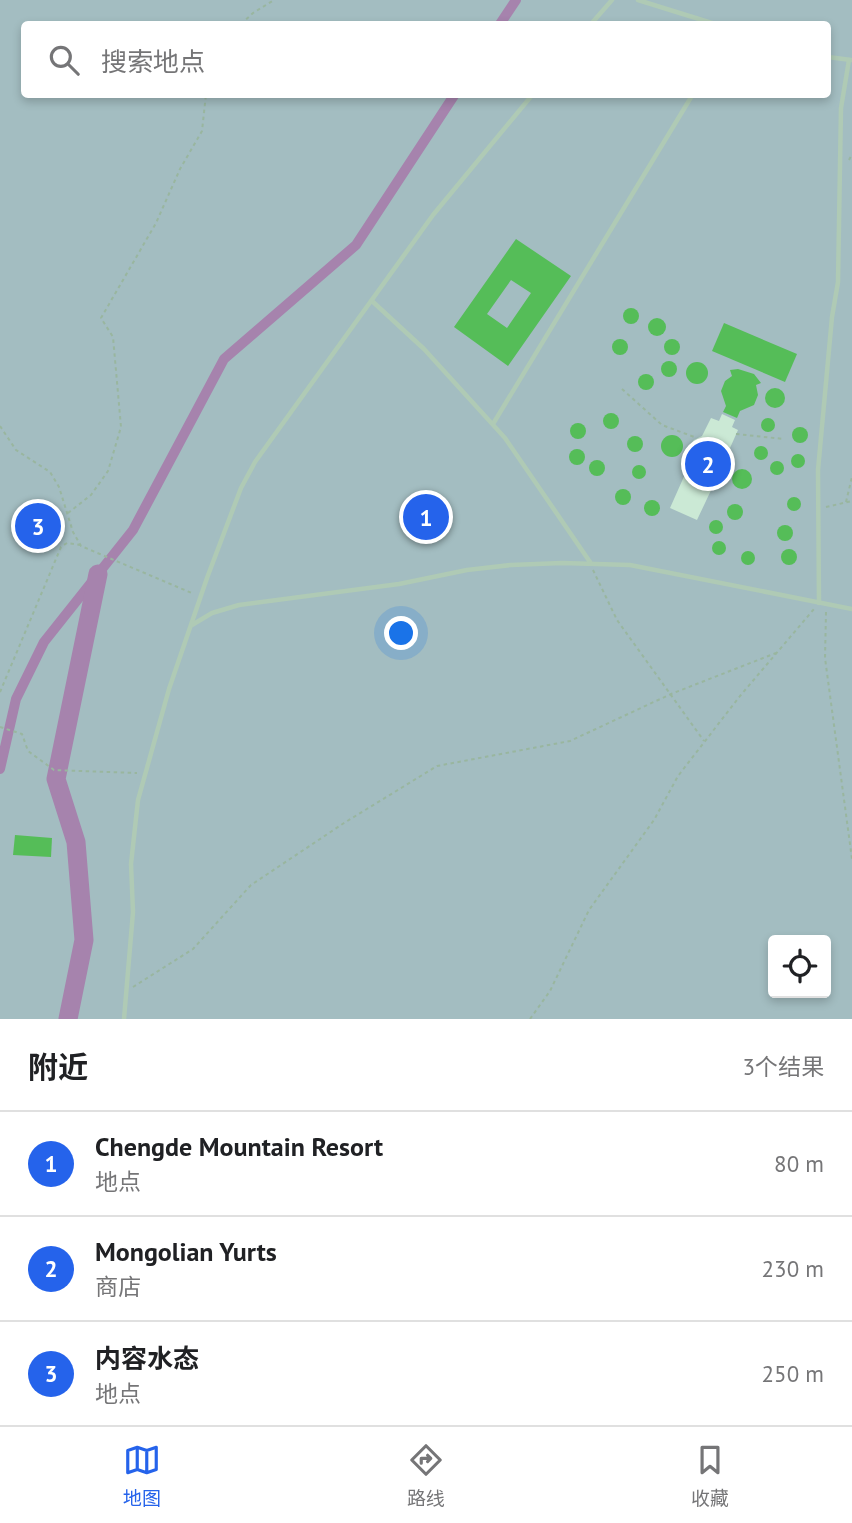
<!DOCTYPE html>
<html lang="zh">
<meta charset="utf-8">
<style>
:root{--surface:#fff;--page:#f6f6f6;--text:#202124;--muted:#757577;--line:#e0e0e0;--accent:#2563eb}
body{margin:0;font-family:"PT Sans","Noto Sans SC",sans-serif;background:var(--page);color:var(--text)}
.controls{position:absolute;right:21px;bottom:21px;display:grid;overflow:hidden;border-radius:7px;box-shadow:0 4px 10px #0003}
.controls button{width:63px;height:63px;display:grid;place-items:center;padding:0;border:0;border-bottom:2px solid var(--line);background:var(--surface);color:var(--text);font:35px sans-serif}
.you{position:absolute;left:402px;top:634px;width:24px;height:24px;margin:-18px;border:5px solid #fff;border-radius:50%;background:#1a73e8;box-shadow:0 0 0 10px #1a73e833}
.badge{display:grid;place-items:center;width:46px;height:46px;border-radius:50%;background:var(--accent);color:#fff;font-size:23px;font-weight:700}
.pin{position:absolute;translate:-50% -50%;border:4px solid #fff;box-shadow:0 2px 7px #0006}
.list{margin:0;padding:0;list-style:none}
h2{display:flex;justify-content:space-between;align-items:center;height:91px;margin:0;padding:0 28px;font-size:30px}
h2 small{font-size:23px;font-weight:400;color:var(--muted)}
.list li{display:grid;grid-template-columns:46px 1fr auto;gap:21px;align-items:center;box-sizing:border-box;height:105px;padding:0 28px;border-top:2px solid var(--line)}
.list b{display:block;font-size:26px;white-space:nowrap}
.list p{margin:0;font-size:23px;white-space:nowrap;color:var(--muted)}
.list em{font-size:23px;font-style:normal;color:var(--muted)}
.icon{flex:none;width:38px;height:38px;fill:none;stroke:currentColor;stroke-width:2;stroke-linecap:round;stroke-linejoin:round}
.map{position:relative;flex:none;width:852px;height:1019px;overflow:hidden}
.search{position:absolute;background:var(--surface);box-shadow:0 4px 10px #0003;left:21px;right:21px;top:21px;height:77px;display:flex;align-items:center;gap:18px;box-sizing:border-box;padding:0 24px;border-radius:7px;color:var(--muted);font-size:26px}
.sheet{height:406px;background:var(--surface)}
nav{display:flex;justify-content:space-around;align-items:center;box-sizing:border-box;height:98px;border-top:2px solid var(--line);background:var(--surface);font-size:19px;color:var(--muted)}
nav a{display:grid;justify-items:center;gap:4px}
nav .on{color:var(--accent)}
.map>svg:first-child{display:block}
.green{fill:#a3bdc1;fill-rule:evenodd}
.plaza{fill:#cbe9d5}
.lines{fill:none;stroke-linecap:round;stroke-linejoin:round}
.canal{stroke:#a683ad;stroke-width:10}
.river{stroke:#a683ad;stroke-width:19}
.building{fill:#55bd58;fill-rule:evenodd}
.path{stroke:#99b69f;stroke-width:2;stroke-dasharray:3.5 3.5;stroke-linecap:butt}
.lane{stroke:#afcab5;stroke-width:4.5}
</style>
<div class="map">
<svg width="852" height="1019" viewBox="0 0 852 1019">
<rect width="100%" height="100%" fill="#e2f2e7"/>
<path class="green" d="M0,0h852v1019h-852zM24,24h804v70h-804zM773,940h53v53h-53z"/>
<path class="plaza" d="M722,414l13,6 -3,7 6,3 -8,18 2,7v11l-6,11 -12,7 -17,36 -27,-12 16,-36 -2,-12 2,-11 8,-9 8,-4 9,-18 8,3z"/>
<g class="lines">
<g class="canal">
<path d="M500,24l16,-24"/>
<path d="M0,769l16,-70 28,-57 89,-112 91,-171 132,-114 99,-151"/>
</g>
<path class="river" d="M68,1019l16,-79 -8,-98 -20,-63 42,-205"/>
</g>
<g class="building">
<path d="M516,239l55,37 -63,90 -54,-39zM511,280l20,13 -24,35 -20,-14z"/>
<circle cx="631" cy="316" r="8"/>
<circle cx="657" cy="327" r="9"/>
<path d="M724,323l73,31 -12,28 -73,-31z"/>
<circle cx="672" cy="347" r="8"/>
<circle cx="620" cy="347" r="8"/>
<circle cx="669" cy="369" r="8"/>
<circle cx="697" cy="373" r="11"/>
<path d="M738,369l16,5 7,9 -5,2 2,10 -4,10 -14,6 -3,7 -14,-6 3,-6 -5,-15 4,-10 7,-5 -2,-6z"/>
<circle cx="646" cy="382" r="8"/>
<circle cx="775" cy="398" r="10"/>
<circle cx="611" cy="421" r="8"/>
<circle cx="768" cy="425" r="7"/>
<circle cx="578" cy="431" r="8"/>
<circle cx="800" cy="435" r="8"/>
<circle cx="672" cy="446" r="11"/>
<circle cx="635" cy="444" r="8"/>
<circle cx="761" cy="453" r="7"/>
<circle cx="577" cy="457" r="8"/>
<circle cx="798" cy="461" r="7"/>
<circle cx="597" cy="468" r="8"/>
<circle cx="777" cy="468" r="7"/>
<circle cx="639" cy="472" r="7"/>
<circle cx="742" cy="479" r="10"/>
<circle cx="623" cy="497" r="8"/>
<circle cx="794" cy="504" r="7"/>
<circle cx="652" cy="508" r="8"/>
<circle cx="735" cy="512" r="8"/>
<path d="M47,509l9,13 -26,19 -9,-10z"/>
<circle cx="716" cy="527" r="7"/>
<circle cx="785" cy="533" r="8"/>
<circle cx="719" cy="548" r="7"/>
<circle cx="789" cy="557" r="8"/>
<circle cx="748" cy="558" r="7"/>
<path d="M15,835l37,3 -1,19 -38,-2z"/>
</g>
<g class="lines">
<g class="path">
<path d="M241,24l12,-11 21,-13"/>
<path d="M849,160l3,-6"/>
<path d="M622,389l40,36 35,13"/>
<path d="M0,426l16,24 34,22 9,15 14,45 8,14 113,48"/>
<path d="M736,434l48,5"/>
<path d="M846,502l6,-25"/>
<path d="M826,507l26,-6"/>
<path d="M68,513l23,-18 17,-24 13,-44 -8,-90 -12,-19 55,-95 24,-54 22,-38 4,-37"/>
<path d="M593,570l24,50 87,121"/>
<path d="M826,612l-1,46 27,201"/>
<path d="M0,692l61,-145 6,-4 13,2"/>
<path d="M0,727l22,7 6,17 26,19 83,3"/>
<path d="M133,987l60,-38 58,-64 93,-62 93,-57 133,-25 101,-47 105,-41"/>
<path d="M530,1019l20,-28 39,-81 65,-90 24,-44 62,-80 74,-87"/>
</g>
<g class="lane">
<path d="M638,0l77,24"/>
<path d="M591,24l21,-24"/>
<path d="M828,57l23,3"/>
<path d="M372,301l52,48 81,89 85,124"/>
<path d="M493,424l200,-330"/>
<path d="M819,603l-1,-133 14,-153 6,-35 3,-174 8,-48"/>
<path d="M192,625l20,-12 27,-8 160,-21 68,-14 44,-5 51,-2 68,2 222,44"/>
<path d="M124,1019l9,-107 -2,-48 7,-64 31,-111 38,-111 34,-90 14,-26 178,-247 100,-121"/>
</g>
</g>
</svg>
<div class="controls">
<button><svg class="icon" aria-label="locate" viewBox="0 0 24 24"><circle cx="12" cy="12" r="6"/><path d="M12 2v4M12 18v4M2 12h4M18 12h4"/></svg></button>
</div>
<div class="you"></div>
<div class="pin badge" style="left:426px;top:517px">1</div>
<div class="pin badge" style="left:708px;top:464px">2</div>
<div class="pin badge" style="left:38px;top:526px">3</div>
<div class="search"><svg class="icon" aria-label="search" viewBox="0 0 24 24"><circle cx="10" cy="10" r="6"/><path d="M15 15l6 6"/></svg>搜索地点</div>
</div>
<section class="sheet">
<h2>附近<small>3个结果</small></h2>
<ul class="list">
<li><span class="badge">1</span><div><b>Chengde Mountain Resort</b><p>地点</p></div><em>80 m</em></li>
<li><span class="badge">2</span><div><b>Mongolian Yurts</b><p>商店</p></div><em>230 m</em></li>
<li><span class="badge">3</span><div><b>内容水态</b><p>地点</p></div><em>250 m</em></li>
</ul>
</section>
<nav>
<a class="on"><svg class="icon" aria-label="map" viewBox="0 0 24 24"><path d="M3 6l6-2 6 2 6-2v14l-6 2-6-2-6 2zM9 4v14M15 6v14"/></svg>地图</a>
<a><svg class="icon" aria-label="directions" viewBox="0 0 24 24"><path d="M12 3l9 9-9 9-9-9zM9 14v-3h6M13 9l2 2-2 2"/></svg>路线</a>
<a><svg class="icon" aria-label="saved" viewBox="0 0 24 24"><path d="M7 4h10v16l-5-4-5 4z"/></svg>收藏</a>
</nav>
